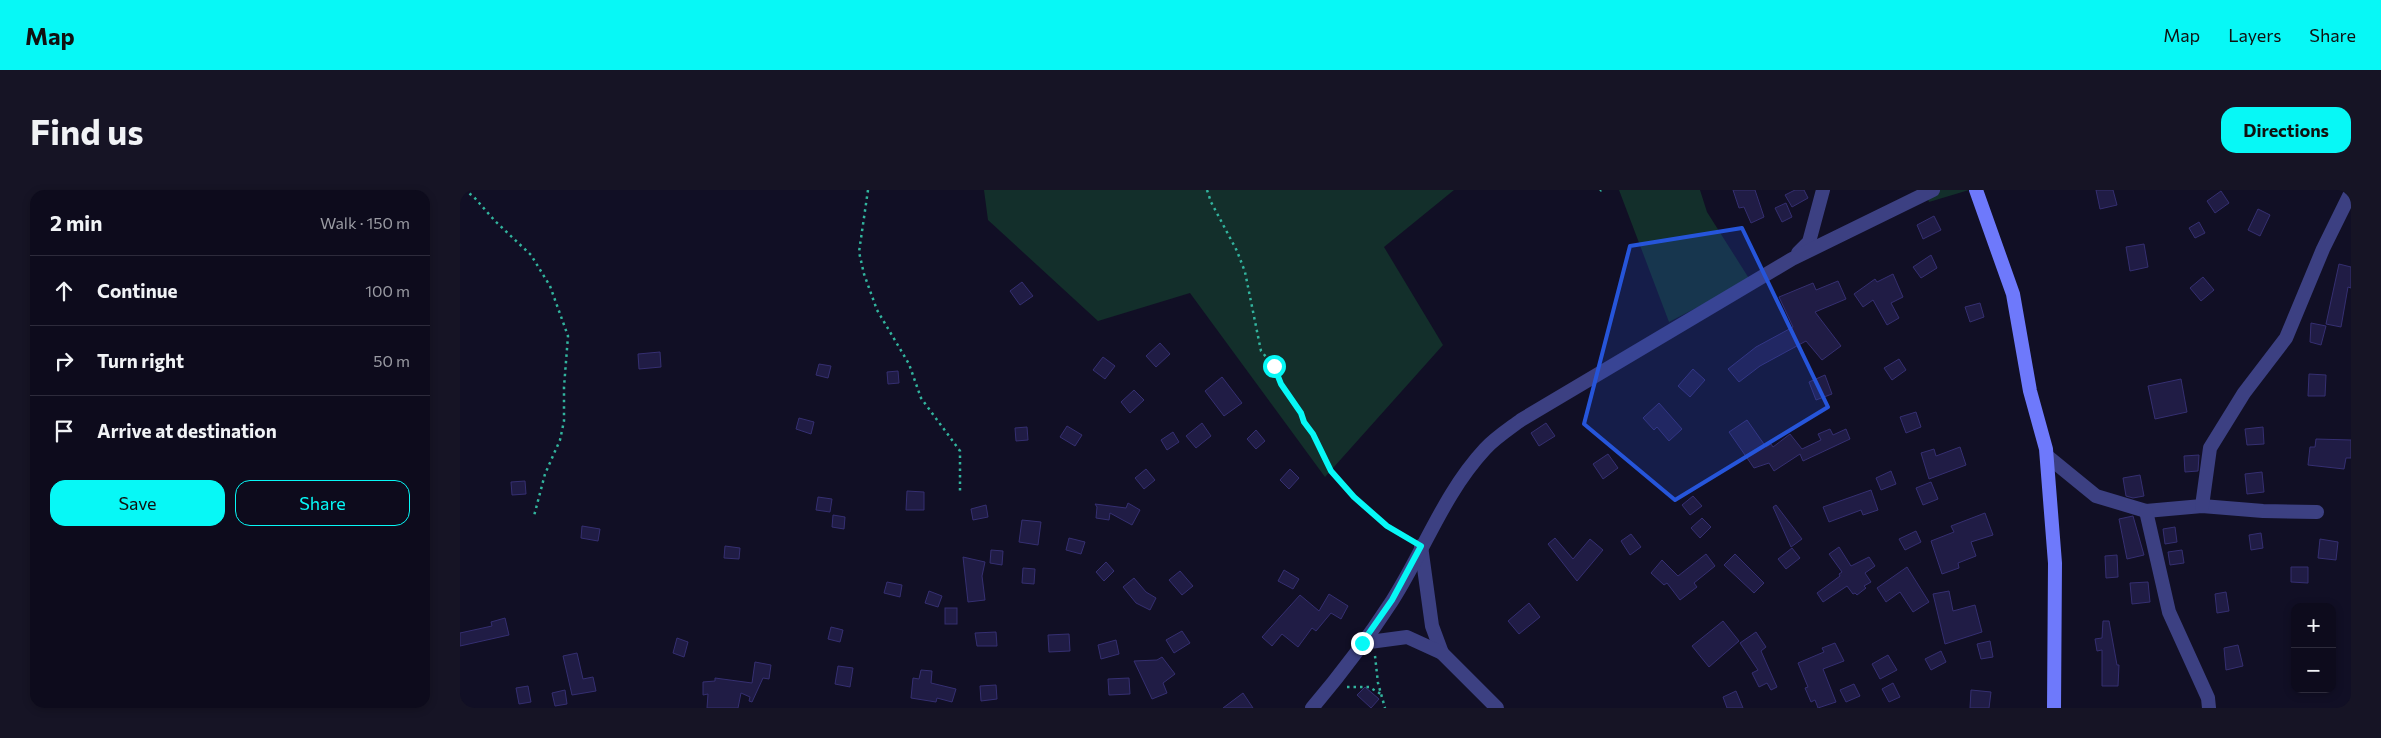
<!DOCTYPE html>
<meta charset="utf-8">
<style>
:root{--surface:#0d0b1c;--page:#161425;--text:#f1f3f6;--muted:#9a9ba3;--line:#2d2b3b;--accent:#07f8f6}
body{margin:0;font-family:Commissioner,sans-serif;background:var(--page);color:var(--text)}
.controls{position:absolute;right:15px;bottom:15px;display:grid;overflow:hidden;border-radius:10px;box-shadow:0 2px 8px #0003}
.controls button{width:45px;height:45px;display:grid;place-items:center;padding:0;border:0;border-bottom:1px solid var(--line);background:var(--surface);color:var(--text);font:25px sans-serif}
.stop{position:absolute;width:15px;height:15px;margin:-11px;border:4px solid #07f8f6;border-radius:50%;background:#fff}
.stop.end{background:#07f8f6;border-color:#fff;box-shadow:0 1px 5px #0008}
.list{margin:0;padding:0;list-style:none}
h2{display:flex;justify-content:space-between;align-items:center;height:65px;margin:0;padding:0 20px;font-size:21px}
h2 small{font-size:16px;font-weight:400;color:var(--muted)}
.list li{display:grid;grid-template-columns:32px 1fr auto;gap:15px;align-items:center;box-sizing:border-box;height:70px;padding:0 20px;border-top:1px solid var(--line)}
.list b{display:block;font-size:19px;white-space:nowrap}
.list em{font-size:16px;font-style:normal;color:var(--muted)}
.actions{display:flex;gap:10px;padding:15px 20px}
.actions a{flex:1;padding:11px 0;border:1px solid var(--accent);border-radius:15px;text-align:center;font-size:18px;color:var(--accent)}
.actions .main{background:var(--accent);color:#111}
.icon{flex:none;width:28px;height:28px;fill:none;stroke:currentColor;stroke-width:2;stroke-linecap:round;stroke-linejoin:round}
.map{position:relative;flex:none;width:1891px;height:518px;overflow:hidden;border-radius:15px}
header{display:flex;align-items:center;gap:30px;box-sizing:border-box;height:70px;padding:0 25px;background:var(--accent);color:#111}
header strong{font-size:24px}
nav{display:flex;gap:28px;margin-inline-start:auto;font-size:18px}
.intro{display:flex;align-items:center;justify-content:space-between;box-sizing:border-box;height:120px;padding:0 30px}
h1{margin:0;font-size:35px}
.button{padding:12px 22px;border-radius:15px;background:var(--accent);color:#111;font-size:18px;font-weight:700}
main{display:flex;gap:30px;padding:0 30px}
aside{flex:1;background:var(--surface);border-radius:15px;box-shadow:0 2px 8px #0003}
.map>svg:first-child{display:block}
.green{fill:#132f2b}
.building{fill:#201c45;stroke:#352f71}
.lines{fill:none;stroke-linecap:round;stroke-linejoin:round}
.path{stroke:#32b49e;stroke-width:2.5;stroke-dasharray:2.5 4;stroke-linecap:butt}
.minor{stroke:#3c4082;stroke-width:14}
.secondary{stroke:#6e79fb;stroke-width:14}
.route{stroke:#07f8f6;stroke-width:6}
.marked{fill:#2655da;fill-opacity:0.2;stroke:#2655da;stroke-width:4;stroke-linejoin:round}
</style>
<header>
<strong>Map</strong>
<nav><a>Map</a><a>Layers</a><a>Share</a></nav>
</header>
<div class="intro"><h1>Find us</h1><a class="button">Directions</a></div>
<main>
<aside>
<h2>2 min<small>Walk · 150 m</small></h2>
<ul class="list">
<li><svg class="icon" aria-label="ahead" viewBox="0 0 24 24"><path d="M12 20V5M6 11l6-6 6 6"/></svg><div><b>Continue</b></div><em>100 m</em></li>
<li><svg class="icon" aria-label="right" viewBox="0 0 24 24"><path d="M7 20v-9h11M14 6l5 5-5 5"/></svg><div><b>Turn right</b></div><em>50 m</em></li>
<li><svg class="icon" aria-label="arrive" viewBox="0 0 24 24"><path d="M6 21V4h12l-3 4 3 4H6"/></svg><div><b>Arrive at destination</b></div></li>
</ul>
<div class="actions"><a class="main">Save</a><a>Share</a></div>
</aside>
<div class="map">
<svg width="1891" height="518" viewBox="0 0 1891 518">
<rect width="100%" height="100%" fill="#110f25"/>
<g class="green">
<path d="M524,0h470l-70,57 59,98 -118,132 -135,-184 -92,28 -110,-101z"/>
<path d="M1159,0h81l7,22 43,68 -81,42z"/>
<path d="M1464,0h45l-40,12z"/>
</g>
<g class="building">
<path d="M1273,0h22l9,27 -13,6 -7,-16 -5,1z"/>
<path d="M1335,0h9l4,8 -16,9 -7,-12z"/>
<path d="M1636,0h17l4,15 -17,4z"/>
<path d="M1761,1l8,12 -14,10 -8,-12z"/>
<path d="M1326,13l6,14 -10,5 -7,-14z"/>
<path d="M1798,19l12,6 -10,21 -12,-6z"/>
<path d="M1474,26l7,14 -18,9 -6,-14z"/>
<path d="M1739,32l6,11 -10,5 -6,-10z"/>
<path d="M1684,54l4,23 -18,4 -4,-24z"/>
<path d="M1471,65l6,13 -16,10 -8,-11z"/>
<path d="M1879,74l12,3v21l-3,-1 -7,40 -15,-3z"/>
<path d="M1433,84l10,23 -12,6 8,15 -12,7 -14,-25 -10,7 -9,-13 21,-15 2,3z"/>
<path d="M1743,87l11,13 -13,11 -11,-13z"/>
<path d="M1378,91l8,18 -31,13 26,34 -19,14 -16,-19 -46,25 -21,16 -11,-13 28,-22 37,-20 -14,-30 34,-14 3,7z"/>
<path d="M562,92l11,14 -13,9 -10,-14z"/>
<path d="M1520,113l4,14 -14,5 -5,-15z"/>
<path d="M1851,133l15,3 -5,19 -11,-3z"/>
<path d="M700,153l10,11 -14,13 -10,-11z"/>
<path d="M200,162l1,15 -22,2 -1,-15z"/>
<path d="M643,167l12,9 -10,13 -12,-9z"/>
<path d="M1439,169l7,11 -14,10 -8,-12z"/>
<path d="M359,174l12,2 -3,12 -12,-3z"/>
<path d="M1233,179l12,11 -15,17 -12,-11z"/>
<path d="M438,181l1,12 -11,1 -1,-12z"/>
<path d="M1849,184l17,1 -1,21h-17z"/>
<path d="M1365,185l7,19 -16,6 -7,-18z"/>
<path d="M762,187l20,26 -18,13 -19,-25z"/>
<path d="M1721,189l6,33 -32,7 -7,-33z"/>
<path d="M674,200l10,10 -14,13 -9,-11z"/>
<path d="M1199,213l23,26 -13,12 -12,-14 -3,3 -11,-12z"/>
<path d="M1456,222l5,15 -15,6 -6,-16z"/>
<path d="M339,228l15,4 -3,12 -15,-5z"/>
<path d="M1287,230l19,27 5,-3 2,3 17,-13 12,15 19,-9 -3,-6 12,-5 3,6 13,-6 4,10 -47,22 -3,-7 -26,17 -5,-8 -15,5 -25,-36z"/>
<path d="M742,233l9,13 -15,12 -10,-12z"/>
<path d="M1086,233l9,13 -16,10 -8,-13z"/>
<path d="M607,236l15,9 -7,11 -15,-9z"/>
<path d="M567,237l1,13 -12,1 -1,-13z"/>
<path d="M1803,237l1,17 -17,1 -2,-16z"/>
<path d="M796,240l9,11 -9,8 -9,-10z"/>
<path d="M713,242l6,10 -12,8 -6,-10z"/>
<path d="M1856,249l35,1v18h-5l-2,11 -36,-4 2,-18h5z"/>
<path d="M1500,257l6,18 -37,14 -8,-26 13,-4 2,7z"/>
<path d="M1148,264l10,14 -15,11 -10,-15z"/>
<path d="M1739,265l-1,16 -13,1 -1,-16z"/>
<path d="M686,279l9,11 -11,9 -9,-11z"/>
<path d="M830,279l9,9 -10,11 -9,-9z"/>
<path d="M1431,281l5,13 -15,6 -5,-12z"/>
<path d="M1802,282l2,20 -17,2 -2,-20z"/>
<path d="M1680,285l4,21 -11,2 -7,-2 -3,-18z"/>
<path d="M65,291l1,13 -14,1 -1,-13z"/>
<path d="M1471,292l7,17 -15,6 -7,-17z"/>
<path d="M1411,300l7,20 -15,5 -2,-5 -32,12 -6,-15z"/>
<path d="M447,301l17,1v18h-18z"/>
<path d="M1233,306l9,10 -12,9 -8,-10z"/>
<path d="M358,307l14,2 -2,13 -14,-2z"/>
<path d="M668,313l12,7 -8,15 -22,-12 -1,7 -13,-2 1,-11 -2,-3 31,4z"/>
<path d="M526,315l2,12 -15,3 -2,-11z"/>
<path d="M1316,315l26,34 -11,8 -18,-40z"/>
<path d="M1525,323l8,22 -22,7 5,14 -18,7 1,5 -17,6 -11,-33 23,-9 -3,-6z"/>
<path d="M373,325l12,2 -1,12 -12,-2z"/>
<path d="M1673,326l11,39 -17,4 -8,-40z"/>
<path d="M1242,328l9,9 -11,11 -9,-10z"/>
<path d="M562,330l19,2 -3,23 -19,-3z"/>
<path d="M122,336l18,3 -2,12 -17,-3z"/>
<path d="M1715,337l2,15 -12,2 -2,-15z"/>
<path d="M1456,341l5,11 -16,8 -6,-11z"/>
<path d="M1801,343l2,15 -12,2 -2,-15z"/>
<path d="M1171,344l10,13 -11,8 -9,-14z"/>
<path d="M609,348l16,4 -4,12 -15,-4z"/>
<path d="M1095,348l18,21 17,-20 13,11 -26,31 -29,-37z"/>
<path d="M1860,349l18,3 -2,18 -18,-2z"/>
<path d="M265,356l15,2 -1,11 -15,-1z"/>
<path d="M1379,357l12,19 18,-9 6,9 -10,7 6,9 -7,4 2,2 -9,7 -2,-2 -2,1 -6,-8 -24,16 -6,-9 23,-17 -1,-2 3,-2 -13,-18z"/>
<path d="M1332,358l8,10 -14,11 -8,-10z"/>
<path d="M531,360l12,1 -1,14 -12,-2z"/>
<path d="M1722,360l2,13 -14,2 -2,-13z"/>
<path d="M1246,364l9,12 -21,17 3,4 -17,13 -13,-17 -3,2 -13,-12 11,-13 16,16z"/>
<path d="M1275,364l29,29 -10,10 -30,-28z"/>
<path d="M1657,365l1,22 -12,1 -1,-22z"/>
<path d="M503,367l22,5 -3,14 3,24 -17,2z"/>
<path d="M646,372l8,9 -10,10 -8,-9z"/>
<path d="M1447,377l22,35 -16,10 -13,-20 -14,10 -9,-14z"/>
<path d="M1831,377h17v16l-17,-1z"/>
<path d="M563,378l12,1 -1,15 -12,-1z"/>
<path d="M824,380l15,9 -6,10 -15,-8z"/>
<path d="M720,381l13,15 -11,9 -13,-15z"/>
<path d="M674,388l12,14 10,6 -6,12 -14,-7 -13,-16z"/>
<path d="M427,392l15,3 -2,12 -16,-4z"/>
<path d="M1688,392l2,20 -18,2 -2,-21z"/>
<path d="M469,401l13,5 -4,11 -13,-4z"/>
<path d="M1489,401l4,20 22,-6 7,27 -37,12 -12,-50z"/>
<path d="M1766,402l3,19 -12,2 -2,-19z"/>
<path d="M869,404l19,12 -7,13 -10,-6 -15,18 -4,-3 -14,19 -16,-13 -10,12 -10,-9 38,-42 19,16z"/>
<path d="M1069,413l11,14 -21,17 -11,-13z"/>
<rect x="485" y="418" width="12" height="16"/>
<path d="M45,428l4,17 -49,11v-13l32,-7 -1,-4z"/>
<path d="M1263,431l16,20 -30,26 -17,-21z"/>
<path d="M1643,431h6l8,44h2l-1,21h-16v-36l-5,1 -2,-12 7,-1z"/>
<path d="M371,437l12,3 -3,12 -12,-3z"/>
<path d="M722,441l8,12 -16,10 -8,-13z"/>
<path d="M536,442l1,14h-20l-2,-13z"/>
<path d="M1296,442l10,15 -5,4 16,36 -6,3 -4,-7 -8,4 -7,-14 6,-3 -18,-27z"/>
<path d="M609,444l1,17 -21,1 -1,-17z"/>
<path d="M217,448l11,4 -4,15 -11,-4z"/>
<path d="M656,450l3,14 -18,5 -3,-14z"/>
<path d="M1530,451l3,16 -12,2 -4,-15z"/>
<path d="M1375,453l9,18 -21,8 13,33 -18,6 -3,-8 -4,2 -6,-14 3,-1 -10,-24 26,-11 -2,-4z"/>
<path d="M1778,455l5,21 -17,4 -2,-22z"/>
<path d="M1481,461l5,11 -15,8 -6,-11z"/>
<path d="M117,463l6,26 10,-2 3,14 -24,4 -9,-39z"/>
<path d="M1428,465l9,15 -17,9 -8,-15z"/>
<path d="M702,467l13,17 -12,9 4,10 -15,6 -18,-38 23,-1z"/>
<path d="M295,472l16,3 -2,14 -6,-1 -11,24 -3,-1 1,-4 -9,-4 -3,15h-31l1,-14 -5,1v-13l12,-1v-3l37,5z"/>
<path d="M378,476l15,2 -3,19 -15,-3z"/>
<path d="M461,480l11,1 -1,12 25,6 -4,13 -15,-4 -1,4 -25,-4 2,-20 6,1z"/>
<path d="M669,488l1,16 -21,1 -1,-16z"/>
<path d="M1433,493l7,14 -11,5 -7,-13z"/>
<path d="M1394,494l6,12 -14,6 -6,-12z"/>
<path d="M536,495l1,14 -16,2 -1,-15z"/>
<path d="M68,496l3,16 -12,2 -3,-16z"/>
<path d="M905,497l14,12 -8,9 -14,-13z"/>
<path d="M105,500l2,14 -12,2 -3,-13z"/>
<path d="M1511,500l20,2 -2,16h-19z"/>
<path d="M1276,501l7,17h-16l-4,-11z"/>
<path d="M783,503l10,15h-30z"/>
</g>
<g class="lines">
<g class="path">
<path d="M4,0l9,6 22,25 36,34 19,31 18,50 -4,51v34l-4,19 -15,34 -11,42"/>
<path d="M408,0l-9,62 5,22 13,36 32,54 12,34 39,53v40"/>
<path d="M747,0l4,12 26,49 8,21 16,79 13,15 7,18 15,20 8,18 9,12 18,37 23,26 33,29 22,13"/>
<path d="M1140,1l1,-1"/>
<path d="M915,466l3,27 7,25"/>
<path d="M887,497h22l12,7"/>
</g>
<g class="minor">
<path d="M1338,63l11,-11 14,-52"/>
<path d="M1587,266l49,40 50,15 56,-5 61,5 54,1"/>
<path d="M1742,316l8,-58 34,-55 42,-55 37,-89 28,-57"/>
<path d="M1686,321l23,101 39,86 1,10"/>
<path d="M961,356l11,80 10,27"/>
<path d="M902,453l45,-6 35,16 55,55"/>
<path d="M852,518c29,-34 56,-70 80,-107 32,-50 52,-108 93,-152 10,-11 24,-20 36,-29l271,-161 141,-69"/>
</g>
<path class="secondary" d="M1516,0l37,104 17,97 16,58 9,114 -1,145"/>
</g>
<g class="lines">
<path class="route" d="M814,176l7,18 20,29 3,9 9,12 18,37 23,26 33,29 34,20 -29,54 -30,43"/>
</g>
<path class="marked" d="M1282,38l86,179 -153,93 -91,-76 46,-178z"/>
</svg>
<div class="controls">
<button>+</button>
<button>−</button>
</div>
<div class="stop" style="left:814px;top:176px"></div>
<div class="stop end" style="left:902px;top:453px"></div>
</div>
</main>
